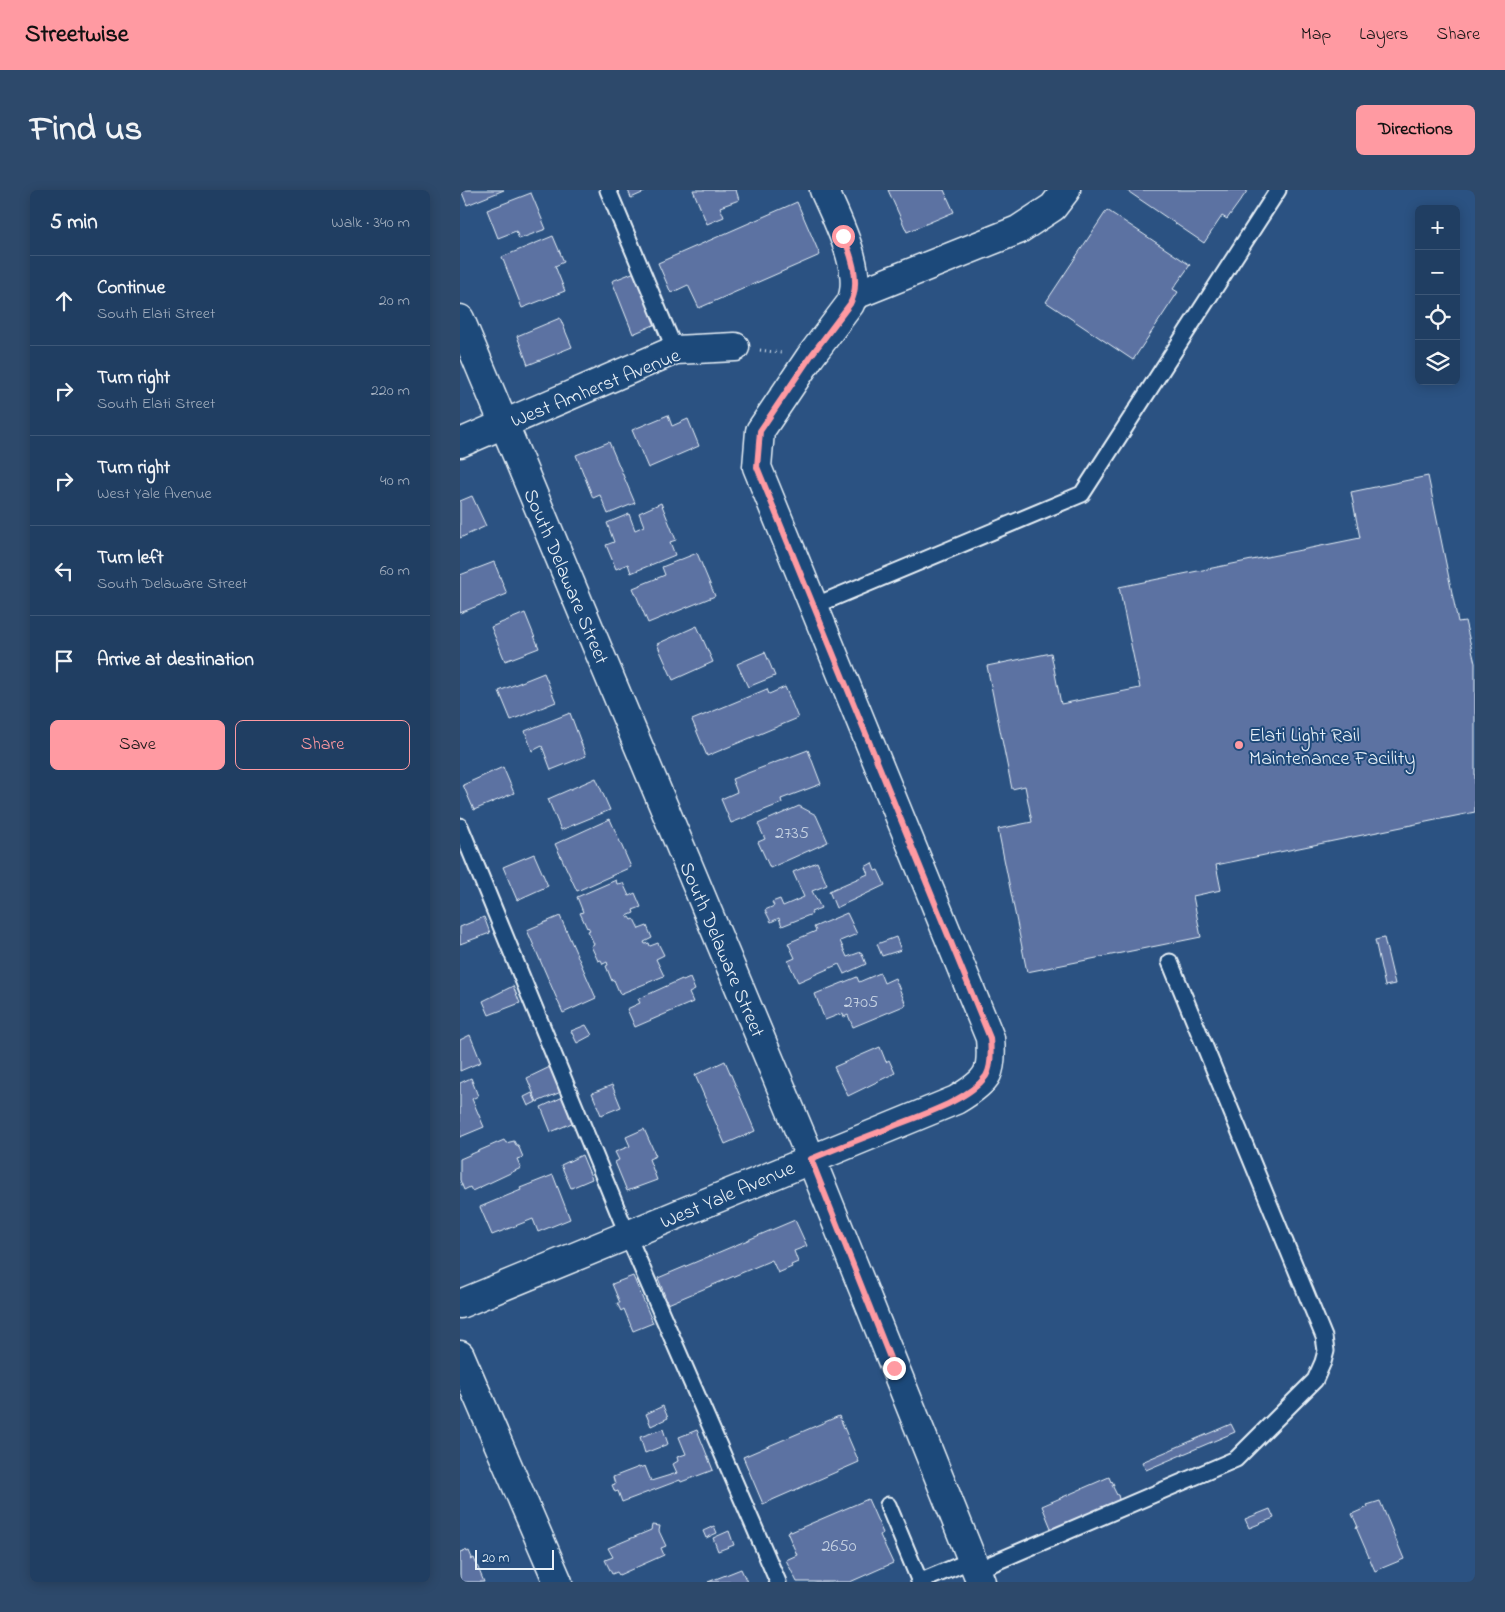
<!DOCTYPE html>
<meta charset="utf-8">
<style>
:root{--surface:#203e62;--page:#2d496b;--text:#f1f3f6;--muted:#a2aebe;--line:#3d5777;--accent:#ff9aa2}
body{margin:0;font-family:"Indie Flower",sans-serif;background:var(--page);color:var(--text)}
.controls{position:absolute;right:15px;top:15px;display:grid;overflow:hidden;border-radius:8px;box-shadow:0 2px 12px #0003}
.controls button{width:45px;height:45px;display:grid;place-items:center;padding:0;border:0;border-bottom:1px solid var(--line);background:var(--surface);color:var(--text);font:25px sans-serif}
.scale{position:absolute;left:15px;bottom:12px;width:79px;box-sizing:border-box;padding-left:5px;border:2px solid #e8f1f8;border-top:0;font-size:14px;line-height:18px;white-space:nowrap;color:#e8f1f8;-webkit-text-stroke:4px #1f4a7a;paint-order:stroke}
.stop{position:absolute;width:15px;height:15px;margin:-11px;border:4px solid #ff9aa2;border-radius:50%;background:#fff}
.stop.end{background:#ff9aa2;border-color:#fff;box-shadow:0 1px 5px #0008}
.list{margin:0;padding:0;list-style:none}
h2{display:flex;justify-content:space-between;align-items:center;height:65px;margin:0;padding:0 20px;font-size:21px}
h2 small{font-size:16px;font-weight:400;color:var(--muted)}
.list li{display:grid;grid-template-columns:32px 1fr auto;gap:15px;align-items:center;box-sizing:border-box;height:90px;padding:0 20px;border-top:1px solid var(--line)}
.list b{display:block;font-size:19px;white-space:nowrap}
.list p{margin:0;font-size:16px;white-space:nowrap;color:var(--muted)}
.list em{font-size:16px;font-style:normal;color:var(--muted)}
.actions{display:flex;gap:10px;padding:15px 20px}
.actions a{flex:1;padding:11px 0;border:1px solid var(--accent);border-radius:8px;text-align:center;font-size:18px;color:var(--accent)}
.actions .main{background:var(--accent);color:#111}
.icon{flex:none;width:28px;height:28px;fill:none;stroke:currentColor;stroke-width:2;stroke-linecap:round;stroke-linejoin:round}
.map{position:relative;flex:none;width:1015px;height:1392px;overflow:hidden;border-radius:8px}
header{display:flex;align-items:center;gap:30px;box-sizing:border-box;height:70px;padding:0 25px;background:var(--accent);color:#111}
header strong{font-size:24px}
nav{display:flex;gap:28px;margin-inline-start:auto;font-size:18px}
.intro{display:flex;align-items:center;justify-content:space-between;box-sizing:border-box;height:120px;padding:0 30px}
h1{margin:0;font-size:35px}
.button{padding:12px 22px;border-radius:8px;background:var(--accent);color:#111;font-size:18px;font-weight:700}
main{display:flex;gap:30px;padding:0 30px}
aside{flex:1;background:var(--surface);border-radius:8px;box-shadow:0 2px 12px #0003}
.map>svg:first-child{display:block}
.building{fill:#5b72a2;stroke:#e8f1f8}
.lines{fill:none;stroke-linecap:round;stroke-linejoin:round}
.service-casing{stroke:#e8f1f8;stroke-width:19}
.minor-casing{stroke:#e8f1f8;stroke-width:31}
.path{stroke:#e8f1f8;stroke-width:3;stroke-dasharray:1 4;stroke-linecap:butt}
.service{stroke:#1f4a7a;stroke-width:15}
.minor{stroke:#1f4a7a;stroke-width:28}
.route{stroke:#ff9aa2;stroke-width:6}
.poi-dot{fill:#ff9aa2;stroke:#1f4a7a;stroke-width:2}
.labels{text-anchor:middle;stroke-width:4;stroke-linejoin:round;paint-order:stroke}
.number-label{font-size:18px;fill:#c5d1e2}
.street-label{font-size:20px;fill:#e8f1f8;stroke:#1f4a7a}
.poi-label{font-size:20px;fill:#e8f1f8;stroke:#1f4a7a;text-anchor:start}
</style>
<header>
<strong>Streetwise</strong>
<nav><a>Map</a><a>Layers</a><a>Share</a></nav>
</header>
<div class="intro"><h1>Find us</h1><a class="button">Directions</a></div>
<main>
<aside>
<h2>5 min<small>Walk · 340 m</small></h2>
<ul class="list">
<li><svg class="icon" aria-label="ahead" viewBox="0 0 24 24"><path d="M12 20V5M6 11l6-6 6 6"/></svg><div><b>Continue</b><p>South Elati Street</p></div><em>20 m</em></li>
<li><svg class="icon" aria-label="right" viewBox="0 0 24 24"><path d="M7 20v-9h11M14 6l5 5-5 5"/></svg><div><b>Turn right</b><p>South Elati Street</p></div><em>220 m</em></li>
<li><svg class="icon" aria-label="right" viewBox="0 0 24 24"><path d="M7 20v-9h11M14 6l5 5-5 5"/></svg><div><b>Turn right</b><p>West Yale Avenue</p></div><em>40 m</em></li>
<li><svg class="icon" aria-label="left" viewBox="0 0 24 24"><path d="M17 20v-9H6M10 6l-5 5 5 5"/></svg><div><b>Turn left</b><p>South Delaware Street</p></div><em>60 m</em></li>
<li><svg class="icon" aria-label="arrive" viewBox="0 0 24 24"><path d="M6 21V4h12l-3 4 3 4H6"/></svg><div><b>Arrive at destination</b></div></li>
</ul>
<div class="actions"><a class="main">Save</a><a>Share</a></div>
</aside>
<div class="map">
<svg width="1015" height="1392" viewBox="0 0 1015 1392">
<rect width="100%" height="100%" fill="#2b5282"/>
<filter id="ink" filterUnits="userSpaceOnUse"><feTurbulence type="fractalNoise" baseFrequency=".02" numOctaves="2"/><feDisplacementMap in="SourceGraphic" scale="10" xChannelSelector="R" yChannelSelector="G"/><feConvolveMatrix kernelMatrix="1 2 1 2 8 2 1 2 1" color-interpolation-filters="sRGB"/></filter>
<g filter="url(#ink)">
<g class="building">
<path d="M1,0h43l-37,15z"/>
<path d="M168,0h21l-18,8z"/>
<path d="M233,0h43l3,10 -19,7 4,10 -17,7z"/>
<path d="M428,0h56l10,22 -47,20z"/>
<path d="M666,0h122l-21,29 -5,-3 -18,27z"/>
<path d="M71,3l15,36 -27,10 -3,-8 -18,7 -11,-28z"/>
<path d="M337,12l23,53 -121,53 -11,-23 -17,8 -13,-30z"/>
<path d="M647,20l83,55 -17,24 5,3 -45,68 -87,-58z"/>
<path d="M93,46l11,26 -9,4 10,25 -43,17 -20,-51z"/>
<path d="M175,82l21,52 -23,10 -21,-53z"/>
<path d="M100,128l12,29 -44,18 -11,-29z"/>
<path d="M208,225l4,11 16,-7 11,27 -51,22 -16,-38z"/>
<path d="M149,252l26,61 -27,11 -8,-19 -7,3 -17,-43z"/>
<path d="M968,286l30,146 7,-1 10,42v149l-259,53 5,25 -28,6 8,41 -174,35 -29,-143 34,-7 -7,-36 -13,3 -25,-123 64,-13 10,51 79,-16 -21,-101 241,-49 -9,-46z"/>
<path d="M12,306l14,30 -26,12v-37z"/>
<path d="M201,313l15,37 -6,2 5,13 -44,18 -3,-9 -12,5 -10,-24 8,-3 -7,-19 22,-9 6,16 9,-4 -5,-13z"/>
<path d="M237,363l18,43 -67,27 -15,-35 32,-13 -3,-8z"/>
<path d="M34,372l13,32 -47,19v-38z"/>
<path d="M65,423l14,35 -34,13 -14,-34z"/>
<path d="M237,436l16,36 -40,18 -16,-36z"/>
<path d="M305,462l10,24 -27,11 -11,-23z"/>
<path d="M84,483l12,29 -45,18 -12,-29z"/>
<path d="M325,497l13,31 -91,38 -15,-36 75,-31 2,5z"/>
<path d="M110,523l16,43 -35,14 -9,-24 -10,5 -7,-20z"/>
<path d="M348,560l13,34 -40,15 1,4 -51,20 -10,-24 16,-7 -5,-13z"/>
<path d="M43,577l11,26 -40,17 -11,-25z"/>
<path d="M136,588l14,32 -49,20 -13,-31z"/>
<path d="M339,616l17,9 12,27 -58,26 -12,-26 7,-3 -7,-15z"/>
<path d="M150,629l21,48 -54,24 -22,-47z"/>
<path d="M74,664l14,32 -31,14 -14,-33z"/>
<path d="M357,672l10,23 -15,6 9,17 -10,4 1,2 -30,12 -3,-8 -8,4 -6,-12 9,-4 -2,-4 8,-3 3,7 21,-9 -11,-25z"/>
<path d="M412,673l3,8 3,-1 7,15 -49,23 -7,-17 39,-17 -3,-7z"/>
<path d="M156,690l1,4 6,-1 6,13 6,-3 6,14 -8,3 1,3 -7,3 1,2 2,-1 2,3 2,-1 5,10 8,-3 5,12 -8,4 1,2 4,-1 1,3 8,-3 6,12 -8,4 8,17 -44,18 -6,-14 -2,1 -6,-15 2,-1 -1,-3 -4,2 -2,-4 -3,1 -7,-15 3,-2 -6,-13 2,-1 -2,-3 -1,1 -7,-15 3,-1 -6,-15z"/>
<path d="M387,723l10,21 -17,7 7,16 14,-5 5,12 -22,10 -5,-10 -41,18 -10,-21 7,-3 -7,-15 28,-12 -2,-4z"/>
<path d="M100,726l36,82 -33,15 -36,-83z"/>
<path d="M24,727l6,16 -30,11v-17z"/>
<path d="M436,747l5,13 -19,6 -5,-12z"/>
<path d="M924,748l11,46 -10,2 -10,-46z"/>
<path d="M420,783l4,10 11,-5 11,27 -53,22 -5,-12 -4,2 -1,-4 -18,7 -10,-26 42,-17 2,5z"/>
<path d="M230,788l5,12 -6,3 4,9 -58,25 -8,-18 13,-6 -2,-4 44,-20 1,2z"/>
<path d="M53,796l7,17 -31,12 -6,-14z"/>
<path d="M126,835l6,10 -15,8 -6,-12z"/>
<path d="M10,845l11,27 -21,9v-31z"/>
<path d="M420,857l6,15 3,-2 6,13 -47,23 -14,-29z"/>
<path d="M265,871l30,70 -30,13 -30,-69z"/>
<path d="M90,877l11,25 -24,10 -10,-24z"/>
<path d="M11,888l7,18 -6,3 12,28 -24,10v-54z"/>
<path d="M152,895l9,22 -20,8 -9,-22z"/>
<path d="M72,903l4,9 -8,4 -4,-9z"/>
<path d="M103,907l11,25 -23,10 -10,-25z"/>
<path d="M184,939l12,27 -7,3 8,21 -30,11 -12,-29 4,-2 -4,-8 15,-6 -4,-9z"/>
<path d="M44,950l2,3 8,-2 2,4h2l5,12 -6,2 4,9 -49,23 -2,-4 -6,3 -4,-10v-21z"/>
<path d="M122,965l10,24 -21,9 -10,-23z"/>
<path d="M93,985l17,44 -32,13 -5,-13 -41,16 -12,-28 41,-17 -1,-2z"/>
<path d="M335,1030l12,26 -13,5 4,11 -7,3 1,2 -14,6 -6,-13 -104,44 -10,-26z"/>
<path d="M173,1086l20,47 -20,8 -9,-22 -3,2 -4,-8h3l-8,-19z"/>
<path d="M203,1216l5,12 -17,8 -5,-12z"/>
<path d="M379,1226l20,46 -96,42 -20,-47z"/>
<path d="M771,1234l4,8 -89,38 -4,-8z"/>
<path d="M203,1239l5,15 -23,9 -5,-16z"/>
<path d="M237,1240l16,40 -32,12 -1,-2 -58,22 -4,-11 -3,1 -3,-7 3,-1 -2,-7 26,-10v1l6,-2 6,15 26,-8 -4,-9 5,-3 -1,-4 9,-3 -7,-17z"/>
<path d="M649,1287l2,5 1,-1 2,4h-2l5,10h1l2,8 -67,30 -11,-27z"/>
<path d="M408,1309l15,34 -3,2 13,28 -43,19h-53l-11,-22 11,-5 -10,-23 3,-2 1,2z"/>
<path d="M920,1311l24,58 -29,12 -19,-44h2l-6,-13 16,-7 -1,-2z"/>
<path d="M810,1319l4,9 -25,10 -4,-9z"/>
<path d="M192,1335l8,1 -1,5 7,15 -5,2 3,7 -45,20 -2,-3 -5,2 -7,-14 8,-3 -5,-9 43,-18z"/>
<path d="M254,1336l3,7 -11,5 -3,-7z"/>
<path d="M269,1341l5,14 -16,6 -5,-13z"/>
<path d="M6,1360l1,2 2,-1 3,7 -2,2 4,-2 10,24h-24v-30z"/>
<path d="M281,1379l6,13h-39z"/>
</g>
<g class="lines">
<g class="service-casing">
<g id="service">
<path d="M148,0l67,160"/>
<path d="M354,416l268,-112 196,-304"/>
<path d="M0,636l168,410 150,346"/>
<path d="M428,1315l32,77"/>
<path d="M517,1380l259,-111 79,-79 8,-18 3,-11 -2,-14 -154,-375"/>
<path d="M459,1392l53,-22"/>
</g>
</g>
<g class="minor-casing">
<g id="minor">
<path d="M395,105l163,-65 35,-23 13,-17"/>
<path d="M0,129l351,840 170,423"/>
<path d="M0,253l215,-93 60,-3"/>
<path d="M0,1114l496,-204c10,-6 26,-16 31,-26 5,-10 4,-25 3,-36l-233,-571 3,-36 50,-74 40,-53c16,-30 -13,-84 -26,-114"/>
<path d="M0,1165l98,227"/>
</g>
</g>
<path class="path" d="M300,160l21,3"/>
<use href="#service" class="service"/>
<use href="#minor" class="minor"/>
</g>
</g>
<g class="lines" filter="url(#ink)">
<path class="route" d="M383,46c9,20 18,48 7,68l-40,53 -50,74 -3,36 233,571c1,11 2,28 -4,38 -18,25 -68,40 -97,52 -26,10 -52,20 -78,31l83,209"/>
</g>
<circle class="poi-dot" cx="779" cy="555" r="5"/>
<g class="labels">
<g class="number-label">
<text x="332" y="648">2735</text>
<text x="401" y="817">2705</text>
<text x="379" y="1361">2650</text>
</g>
<g class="street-label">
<text transform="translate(135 197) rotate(-22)" y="7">West Amherst Avenue</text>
<text transform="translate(107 386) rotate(67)" y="7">South Delaware Street</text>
<text transform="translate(263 759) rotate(67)" y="7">South Delaware Street</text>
<text transform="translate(267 1004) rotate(-23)" y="7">West Yale Avenue</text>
</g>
<g class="poi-label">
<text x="789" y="551">Elati Light Rail<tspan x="789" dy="23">Maintenance Facility</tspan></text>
</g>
</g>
</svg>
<div class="controls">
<button>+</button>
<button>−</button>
<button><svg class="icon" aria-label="locate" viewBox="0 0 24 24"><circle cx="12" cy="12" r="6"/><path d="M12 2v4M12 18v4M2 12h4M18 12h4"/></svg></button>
<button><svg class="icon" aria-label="layers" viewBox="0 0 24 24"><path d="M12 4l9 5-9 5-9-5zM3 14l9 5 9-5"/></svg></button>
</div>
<div class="scale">20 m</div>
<div class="stop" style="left:383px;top:46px"></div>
<div class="stop end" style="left:434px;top:1178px"></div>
</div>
</main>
